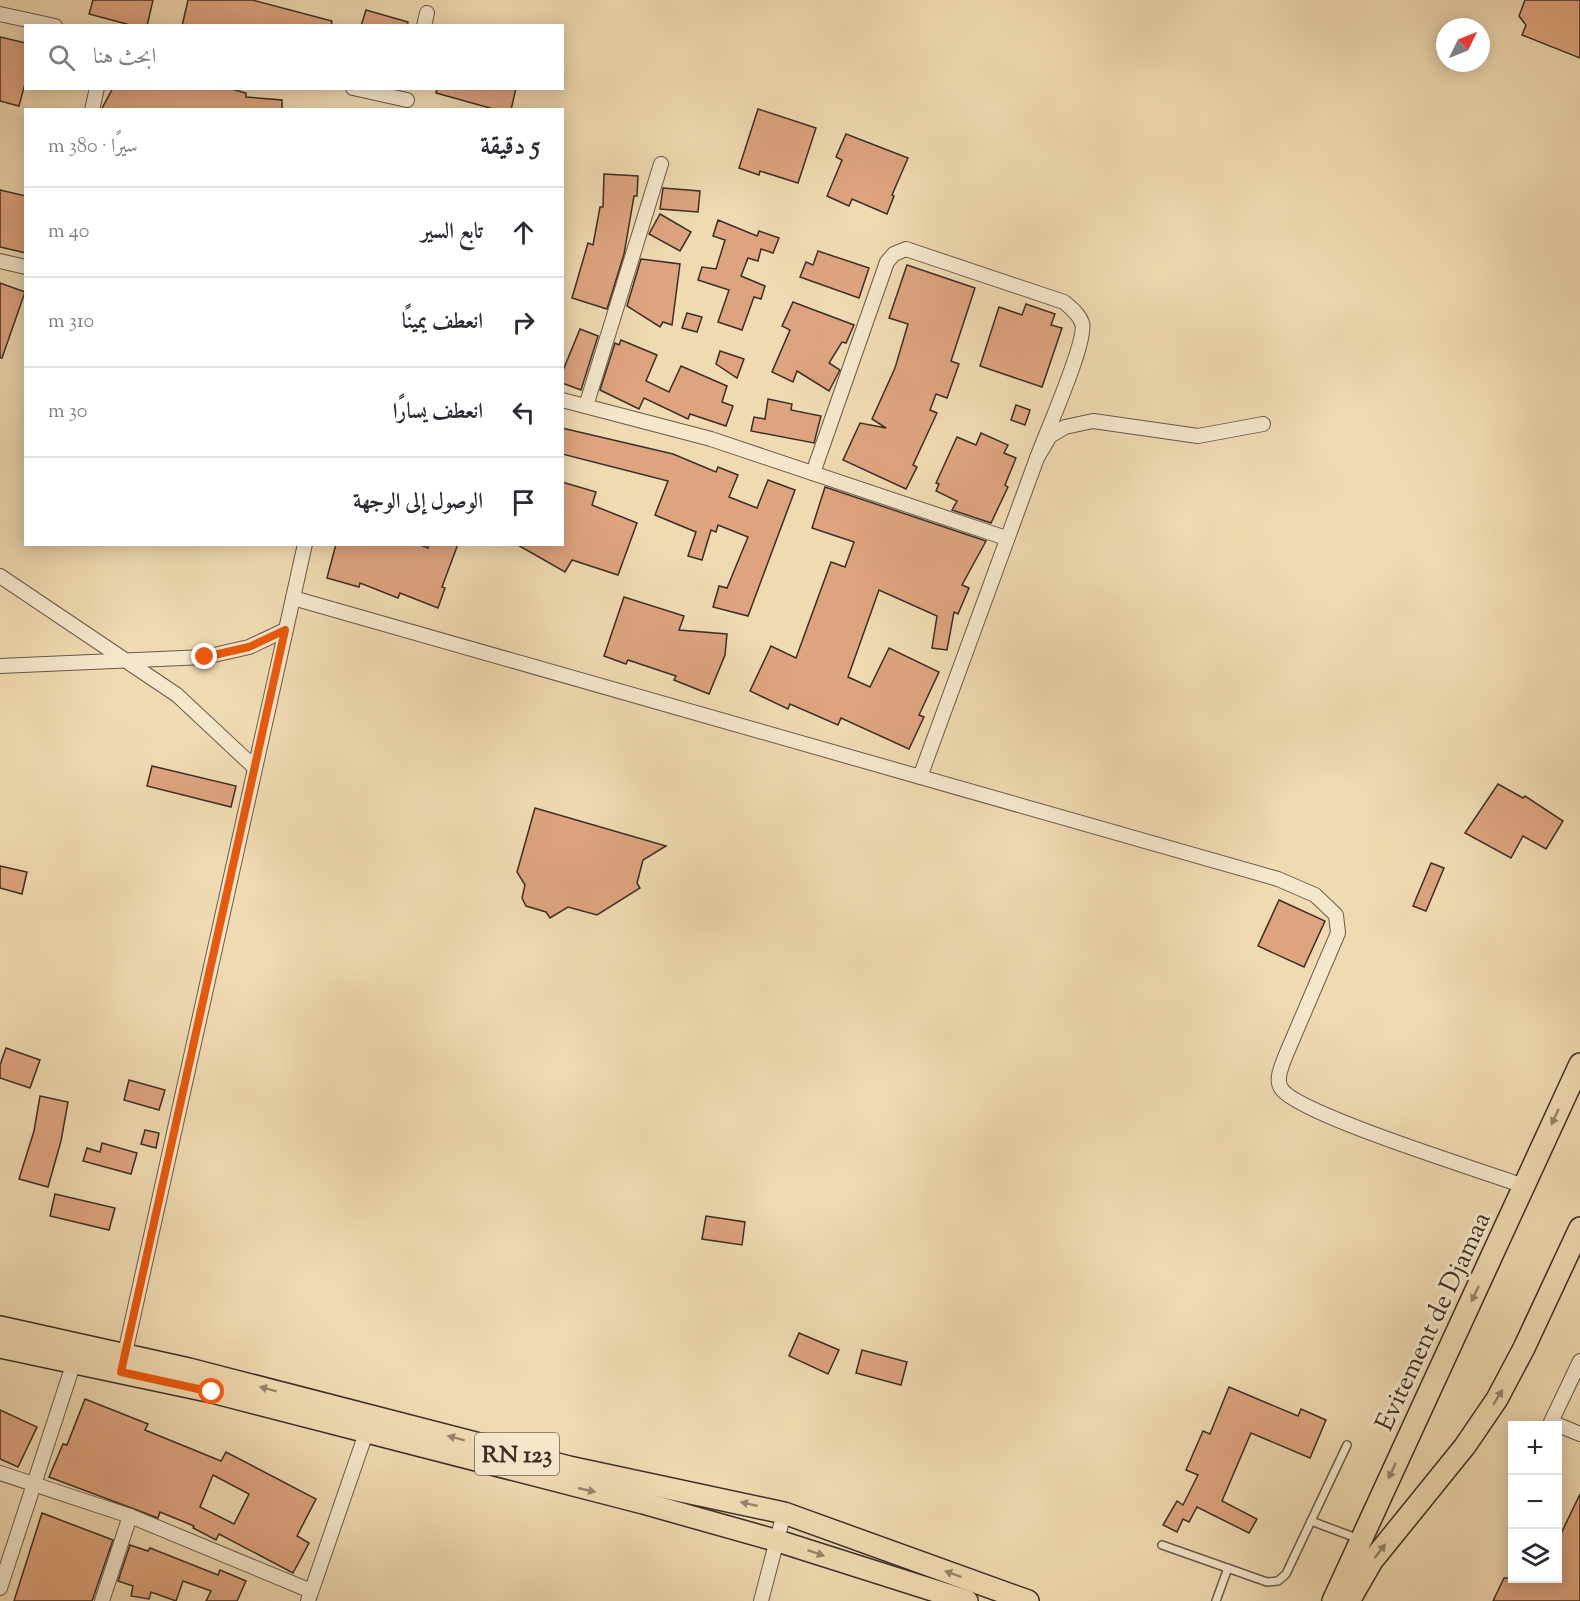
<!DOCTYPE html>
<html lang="ar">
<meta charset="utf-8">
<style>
:root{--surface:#fff;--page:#f7f7f7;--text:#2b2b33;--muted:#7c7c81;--line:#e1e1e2}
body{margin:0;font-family:"Sorts Mill Goudy",Amiri,serif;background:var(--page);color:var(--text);direction:rtl}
.controls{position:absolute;right:18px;bottom:18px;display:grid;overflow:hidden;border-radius:0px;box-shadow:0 3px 15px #0003}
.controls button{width:54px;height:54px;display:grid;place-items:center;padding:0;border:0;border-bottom:2px solid var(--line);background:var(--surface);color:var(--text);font:30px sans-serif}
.compass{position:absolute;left:1436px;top:18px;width:54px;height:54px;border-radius:50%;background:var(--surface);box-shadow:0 3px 15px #0003;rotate:47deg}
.stop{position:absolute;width:18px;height:18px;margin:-14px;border:4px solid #ea580c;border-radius:50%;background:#fff}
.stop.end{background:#ea580c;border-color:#fff;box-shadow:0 2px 6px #0008}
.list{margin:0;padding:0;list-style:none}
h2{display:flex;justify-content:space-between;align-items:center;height:78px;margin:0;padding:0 24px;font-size:26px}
h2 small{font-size:20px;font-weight:400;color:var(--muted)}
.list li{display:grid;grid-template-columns:39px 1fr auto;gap:18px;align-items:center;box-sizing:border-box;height:90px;padding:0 24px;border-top:2px solid var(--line)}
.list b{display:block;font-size:22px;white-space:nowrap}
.list em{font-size:20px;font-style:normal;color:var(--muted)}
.icon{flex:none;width:33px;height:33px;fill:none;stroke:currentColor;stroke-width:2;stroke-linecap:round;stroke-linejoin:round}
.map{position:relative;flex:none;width:1580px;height:1601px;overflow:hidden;direction:ltr}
.search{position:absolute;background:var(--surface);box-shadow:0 3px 15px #0003;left:24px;top:24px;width:540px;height:66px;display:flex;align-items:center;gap:15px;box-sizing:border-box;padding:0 21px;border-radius:0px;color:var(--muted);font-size:22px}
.panel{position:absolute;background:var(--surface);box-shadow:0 3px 15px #0003;left:24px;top:108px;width:540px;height:438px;border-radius:0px;direction:rtl}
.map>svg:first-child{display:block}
.building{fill:#dea47f;stroke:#3b2f25;stroke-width:1.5;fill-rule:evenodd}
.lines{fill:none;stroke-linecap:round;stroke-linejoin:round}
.lane-casing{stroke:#685a48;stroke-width:10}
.street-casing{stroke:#685a48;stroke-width:16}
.primary-casing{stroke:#3b2f25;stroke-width:24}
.lane{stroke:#f5e7cc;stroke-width:7}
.street{stroke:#f5e7cc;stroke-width:14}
.primary{stroke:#f0dab1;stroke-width:21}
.oneway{fill:#96846b}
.route{stroke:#ea580c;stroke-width:8}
.labels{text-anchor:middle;stroke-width:6;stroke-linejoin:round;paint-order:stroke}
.shield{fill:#f5e7cc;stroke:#736657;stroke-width:1.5}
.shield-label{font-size:24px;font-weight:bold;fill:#3b2f25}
.street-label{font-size:26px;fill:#3b2f25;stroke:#f5e7cc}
</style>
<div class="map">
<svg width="1580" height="1601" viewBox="0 0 1580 1601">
<rect width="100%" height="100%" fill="#f0dab1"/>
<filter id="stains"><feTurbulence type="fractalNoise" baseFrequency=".00333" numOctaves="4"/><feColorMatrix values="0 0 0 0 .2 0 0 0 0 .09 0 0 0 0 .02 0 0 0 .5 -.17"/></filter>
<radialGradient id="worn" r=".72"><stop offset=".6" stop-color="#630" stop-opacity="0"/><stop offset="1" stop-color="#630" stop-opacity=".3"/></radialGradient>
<g class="building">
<path d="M93,0h60l-6,26h-13l-45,-12z"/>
<path d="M188,0h64l80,21 -1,5h-149z"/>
<path d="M1525,0h55v58l-58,-23 4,-10 -7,-9z"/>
<path d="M366,10l42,12 -1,4h-46z"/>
<path d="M0,37l26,6v37l-7,26 -19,-5z"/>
<path d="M113,88h115l18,5v4l36,3v10h-181z"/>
<path d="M437,88h79l-5,22h-14l-61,-17z"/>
<path d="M758,109l58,19 -18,55 -38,-12 -1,4 -20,-7z"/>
<path d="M846,134l62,24 -16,37 2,1 -7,18 -35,-15 -3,7 -22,-10 15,-36 -6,-3z"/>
<path d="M604,174l34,2 -1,20h-3l-10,58 -17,55 -35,-11 16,-55 5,2 7,-38h3z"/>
<path d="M663,188l37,3 -2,21 -38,-3z"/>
<path d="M0,190l26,6v57l-26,-6z"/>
<path d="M660,214l31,18 -11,19 -31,-17z"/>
<path d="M718,220l39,16 2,-5 20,7 -6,15 -12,-4 -3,12 -10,-3 -7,18 24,10 -4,13 -7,-2 -12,33 -24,-8 11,-32 -31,-10 4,-13 14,2 9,-29 -12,-4z"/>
<path d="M818,251l51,17 -10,30 -59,-21 6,-15 7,3z"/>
<path d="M641,259l39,5 -8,61 -9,-3 -3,5 -33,-21z"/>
<path d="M907,265l68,23 -24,73 8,3 -12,34 -11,-4 -6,16 7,3 -24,52 4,2 -11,22 -63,-29 17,-37 26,5 -14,-9 23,-51 13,-44 -19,-6z"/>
<path d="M0,283l25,9 -23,66h-2z"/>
<path d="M793,302l61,23 -8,18 -4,-1 -13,21 11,7 -11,21 -32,-20 -4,11 -21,-10 18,-42 -8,-4z"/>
<path d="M1026,304l29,10 -4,11 11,3 -20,59 -62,-21 19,-59 23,8z"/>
<path d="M687,313l15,4 -5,15 -15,-4z"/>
<path d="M580,329l18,7 -17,54 -19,-7v-10z"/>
<path d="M621,340l36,15 -11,26 23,11 12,-26 46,20 -5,16 11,4 -7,20 -36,-12 -2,5 -44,-21 -5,11 -39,-19 15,-47 4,2z"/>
<path d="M720,351l24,8 -7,19 -21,-14z"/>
<path d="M768,399l24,5 -1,6 30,6 -7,27 -63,-12 3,-14 11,2z"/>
<path d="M1016,405l14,5 -5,15 -14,-5z"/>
<path d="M562,428l111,26 43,18 2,-5 20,8 -9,22 28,11 11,-28 27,10 -47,126 -35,-9 6,-21 8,2 21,-51 -30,-12 -2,7 -5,-2 -9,30 -14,-4 8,-24 -41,-17 13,-34 -106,-27z"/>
<path d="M981,433l27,12 -4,8 12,5 -11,27 3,2 -17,36 -39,-13 5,-9 -21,-10 3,-7 -3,-1 21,-46 19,8z"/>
<path d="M562,482l34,10 -4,13 45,18 -19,52 -46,-15 -7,12 -49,-28h46z"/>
<path d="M825,487l161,54 -24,44 7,3 -11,26 -4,-2 -7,38 -15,-2 5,-32 -58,-26 -31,87 22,10 19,-39 50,24 -20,43 5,2 -15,32 -68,-31 -3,7 -48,-21 -2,5 -38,-18 21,-45 25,12 35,-96 14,5 9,-25 -42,-14z"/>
<path d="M336,544h82l10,4 1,-4h29l-16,43 3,1 -7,20 -38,-15 -2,5 -38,-15 -1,4 -32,-9z"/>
<path d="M624,597l60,19 -5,14 48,4 -2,21 -16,39 -35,-14 2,-4 -48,-16 -2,4 -22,-8z"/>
<path d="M152,766l84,20 -5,21 -84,-21z"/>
<path d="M1498,784l25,14 2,-2 38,25 -17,28 -23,-13 -12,22 -46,-25z"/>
<path d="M535,808l131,38 -23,14 -6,23 3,5 -43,27 -29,-8 -18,11 -4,-6 -20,-6 -4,-8 3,-13 -8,-13z"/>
<path d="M1431,863l13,5 -18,43 -13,-5z"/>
<path d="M0,866l27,6 -5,22 -22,-6z"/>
<path d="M1279,900l46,21 -21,46 -46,-21z"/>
<path d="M6,1048l34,12 -10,28 -30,-10v-13z"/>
<path d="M129,1080l36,10 -6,20 -35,-10z"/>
<path d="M40,1096l28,6 -7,39 -13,46 -29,-8 15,-48z"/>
<path d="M145,1130l14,3 -3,15 -15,-4z"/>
<path d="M102,1143l35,10 -6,21 -48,-13 4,-13 13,4z"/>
<path d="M55,1194l60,14 -6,22 -59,-14z"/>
<path d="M706,1216l39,6 -3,23 -40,-6z"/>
<path d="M799,1333l40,17 -11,24 -39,-18z"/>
<path d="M862,1350l45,12 -6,23 -45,-12z"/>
<path d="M1229,1387l69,29 3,-7 25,11 -16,38 -59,-25 -29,68 35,18 -8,14 -52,-26 -8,15 -6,-3 -6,13 -14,-7 14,-24 6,4 15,-30 -12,-5 17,-39 7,3z"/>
<path d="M85,1399l63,25 -3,6 76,31 5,-9 90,47 -19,37 12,7 -16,30 -74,-39 -3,6 -23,-12 1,-2 -34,-14 -2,6 -109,-41 14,-33 4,1zM213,1475l36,19 -15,30 -34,-17z"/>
<path d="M0,1410l37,17 -19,40 -18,-8z"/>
<path d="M1580,1494v107h-87l11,-23h53v-36z"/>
<path d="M42,1513l71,27 -21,61h-78z"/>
<path d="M130,1545l18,6 2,-3 68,27 2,-5 26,11 -9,20h-31l5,-10 -28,-10 -7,20 -25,-9 -2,7 -18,-3 2,-10 -15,-5z"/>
</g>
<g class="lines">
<g class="lane-casing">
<g id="lane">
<path d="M1311,1521l48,18"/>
<path d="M1162,1545l105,37 11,-1 8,-7 61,-129"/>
<path d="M1216,1601l12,-33"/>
</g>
</g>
<g class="street-casing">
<g id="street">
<path d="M0,14l55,12"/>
<path d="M424,26l3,-13"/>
<path d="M353,88l54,12"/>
<path d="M92,110l5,-22"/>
<path d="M0,261l26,6"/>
<path d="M562,400l149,39 295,99"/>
<path d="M586,406l75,-242"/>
<path d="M813,473l74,-211 7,-8 12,-5 158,53c7,6 15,12 18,21 6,17 -37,112 -45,135"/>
<path d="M0,576l177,119 77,72"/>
<path d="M293,598l985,281 37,16 21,20 2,18 -53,124c-3,9 -10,22 -4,31 13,25 205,84 243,98"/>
<path d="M0,666l205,-9 44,-10 36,-17"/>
<path d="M920,777l117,-319 13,-22 15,-9 28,-6 105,15 65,-12"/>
<path d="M1580,1361l-29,61 29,12"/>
<path d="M123,1362l182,-818"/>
<path d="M0,1473l130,43 181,75"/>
<path d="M0,1588l74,-226"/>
<path d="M102,1601l28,-85"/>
<path d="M308,1601l58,-168"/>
<path d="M761,1601l23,-88"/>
</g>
</g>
<g class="primary-casing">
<g id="primary">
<path d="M0,1327l189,42 380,98 215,46 244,88"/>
<path d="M0,1347l212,45 431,111 135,38 189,60"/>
<path d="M1333,1601l247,-537"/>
<path d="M1349,1601l23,-40 93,-115 32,-47 27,-51 56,-120"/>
</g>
</g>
<use href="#lane" class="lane"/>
<use href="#street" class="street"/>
<use href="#primary" class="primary"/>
</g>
<defs><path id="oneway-solid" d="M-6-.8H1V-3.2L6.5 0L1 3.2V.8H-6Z" transform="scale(1.5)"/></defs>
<g class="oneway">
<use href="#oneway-solid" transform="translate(1555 1117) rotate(115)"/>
<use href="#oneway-solid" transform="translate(1475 1294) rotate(115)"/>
<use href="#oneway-solid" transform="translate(268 1389) rotate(-165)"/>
<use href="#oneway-solid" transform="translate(1498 1397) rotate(-59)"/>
<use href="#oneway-solid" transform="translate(456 1438) rotate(-165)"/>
<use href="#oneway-solid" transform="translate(1392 1471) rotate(115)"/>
<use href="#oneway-solid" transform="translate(587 1490) rotate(13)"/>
<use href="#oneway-solid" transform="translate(749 1504) rotate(-167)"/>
<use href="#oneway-solid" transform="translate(1380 1551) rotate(-52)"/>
<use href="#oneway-solid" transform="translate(816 1553) rotate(19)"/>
<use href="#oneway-solid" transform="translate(953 1574) rotate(-160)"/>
</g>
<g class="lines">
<path class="route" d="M205,657l44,-10 36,-17 -164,742 91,20"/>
</g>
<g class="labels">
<rect class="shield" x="475" y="1433" width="84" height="42" rx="4.5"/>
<g class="shield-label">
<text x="517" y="1462">RN 123</text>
</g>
<g class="street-label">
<text transform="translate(1432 1321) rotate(-65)" y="9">Evitement de Djamaa</text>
</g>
</g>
<rect width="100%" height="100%" filter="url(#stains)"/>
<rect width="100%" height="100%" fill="url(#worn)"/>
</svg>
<div class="controls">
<button>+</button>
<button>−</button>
<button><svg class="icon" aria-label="layers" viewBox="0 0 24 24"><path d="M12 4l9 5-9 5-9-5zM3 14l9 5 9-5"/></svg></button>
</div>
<svg class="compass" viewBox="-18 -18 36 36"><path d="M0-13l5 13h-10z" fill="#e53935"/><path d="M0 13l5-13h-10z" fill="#7c7c81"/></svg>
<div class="stop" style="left:212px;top:1392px"></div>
<div class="stop end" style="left:205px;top:657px"></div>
<div class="search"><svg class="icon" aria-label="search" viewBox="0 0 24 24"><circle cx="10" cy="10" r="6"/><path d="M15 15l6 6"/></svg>ابحث هنا</div>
<section class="panel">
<h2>5 دقيقة<small>سيرًا · 380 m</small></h2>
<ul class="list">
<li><svg class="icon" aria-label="ahead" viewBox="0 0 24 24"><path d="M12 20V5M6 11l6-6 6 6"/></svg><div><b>تابع السير</b></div><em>40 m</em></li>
<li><svg class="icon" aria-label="right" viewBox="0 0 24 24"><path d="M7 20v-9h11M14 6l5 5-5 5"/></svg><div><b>انعطف يمينًا</b></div><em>310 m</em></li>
<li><svg class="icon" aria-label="left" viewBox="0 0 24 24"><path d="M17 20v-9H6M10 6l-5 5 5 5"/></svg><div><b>انعطف يسارًا</b></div><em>30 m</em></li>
<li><svg class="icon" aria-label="arrive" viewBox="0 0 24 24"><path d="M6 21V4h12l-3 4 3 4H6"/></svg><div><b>الوصول إلى الوجهة</b></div></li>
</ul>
</section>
</div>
